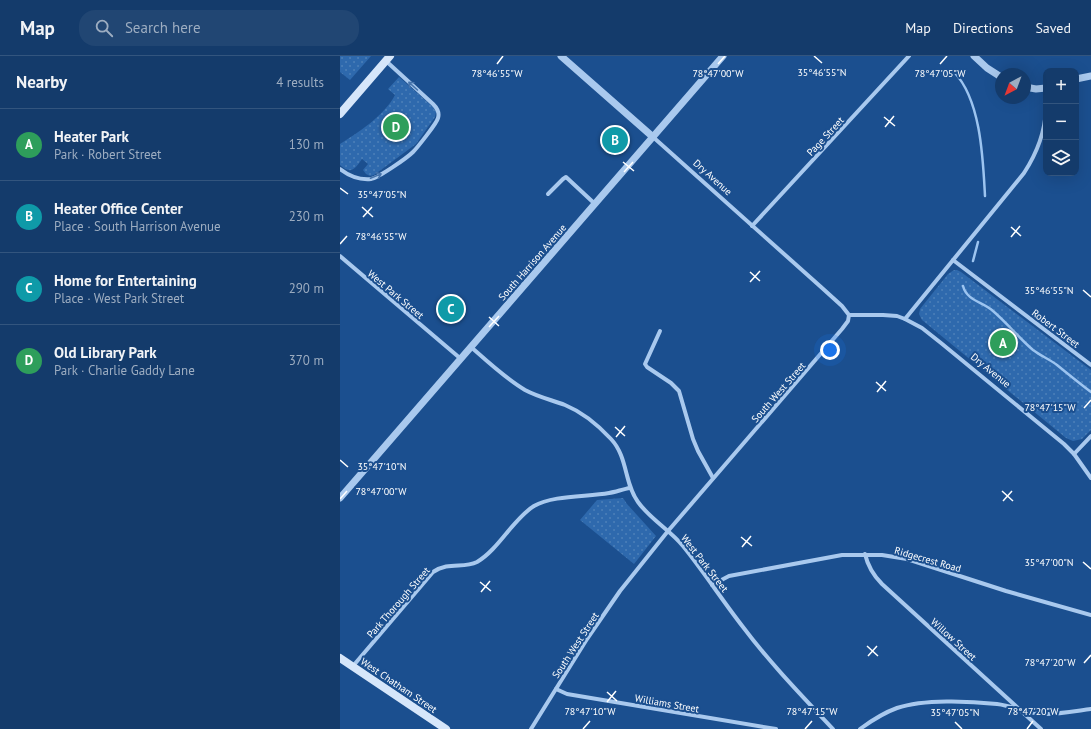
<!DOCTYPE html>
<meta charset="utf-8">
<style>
:root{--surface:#143b6b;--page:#214673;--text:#f1f3f6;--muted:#9dadc1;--line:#33557e;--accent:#ffd166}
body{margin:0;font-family:"PT Sans",sans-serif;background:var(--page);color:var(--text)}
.controls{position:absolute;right:12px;top:12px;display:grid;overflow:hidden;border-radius:8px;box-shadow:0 4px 16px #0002}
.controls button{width:36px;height:36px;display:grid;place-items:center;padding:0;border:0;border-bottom:1px solid var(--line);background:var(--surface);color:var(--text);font:20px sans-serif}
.compass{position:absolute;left:655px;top:12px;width:36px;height:36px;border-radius:50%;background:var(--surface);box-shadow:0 4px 16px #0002;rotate:221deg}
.you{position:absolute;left:490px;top:294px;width:14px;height:14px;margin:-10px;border:3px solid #fff;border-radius:50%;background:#1a73e8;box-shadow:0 0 0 6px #1a73e833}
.badge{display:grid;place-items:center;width:26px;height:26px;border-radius:50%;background:var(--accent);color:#fff;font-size:13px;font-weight:700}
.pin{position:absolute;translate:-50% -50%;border:2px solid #fff;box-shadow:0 1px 4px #0006}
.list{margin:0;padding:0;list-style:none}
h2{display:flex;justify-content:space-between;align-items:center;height:52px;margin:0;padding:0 16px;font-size:17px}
h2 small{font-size:13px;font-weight:400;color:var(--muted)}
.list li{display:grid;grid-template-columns:26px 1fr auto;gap:12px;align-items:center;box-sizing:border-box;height:72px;padding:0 16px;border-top:1px solid var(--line)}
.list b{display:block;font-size:15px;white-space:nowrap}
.list p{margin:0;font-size:13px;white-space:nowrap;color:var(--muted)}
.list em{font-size:13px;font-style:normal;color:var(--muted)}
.icon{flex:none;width:22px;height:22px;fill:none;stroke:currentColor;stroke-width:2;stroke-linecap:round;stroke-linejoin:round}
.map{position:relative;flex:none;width:751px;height:673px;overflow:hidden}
header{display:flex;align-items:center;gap:24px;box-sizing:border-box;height:56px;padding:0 20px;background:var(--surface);border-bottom:1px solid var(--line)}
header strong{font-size:19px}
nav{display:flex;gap:22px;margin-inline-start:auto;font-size:14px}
.search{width:280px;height:36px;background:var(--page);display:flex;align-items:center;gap:10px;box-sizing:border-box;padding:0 14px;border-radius:16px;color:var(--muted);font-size:15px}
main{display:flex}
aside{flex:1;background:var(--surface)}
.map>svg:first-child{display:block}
.park{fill:url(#park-dots)}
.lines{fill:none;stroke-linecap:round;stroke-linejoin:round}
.stream{stroke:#9cc4f0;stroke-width:2.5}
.minor{stroke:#a9c9ee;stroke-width:4}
.tertiary{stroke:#a9c9ee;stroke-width:7}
.secondary{stroke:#d6e6fa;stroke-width:8}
.oneway{stroke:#4674ac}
.ticks{fill:none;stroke:#fff;stroke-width:1.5}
.labels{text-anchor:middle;stroke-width:4;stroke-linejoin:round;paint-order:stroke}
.street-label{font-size:10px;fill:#fff;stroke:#1b4f8f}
.ticks-label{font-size:10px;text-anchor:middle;fill:#fff;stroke:#1b4f8f;stroke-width:4;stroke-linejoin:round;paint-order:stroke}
</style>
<header>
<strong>Map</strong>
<div class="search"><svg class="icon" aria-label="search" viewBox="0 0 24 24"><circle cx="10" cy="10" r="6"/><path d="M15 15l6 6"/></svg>Search here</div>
<nav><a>Map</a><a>Directions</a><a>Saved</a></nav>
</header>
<main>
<aside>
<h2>Nearby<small>4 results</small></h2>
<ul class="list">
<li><span class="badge" style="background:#2e9e5b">A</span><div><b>Heater Park</b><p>Park · Robert Street</p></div><em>130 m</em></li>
<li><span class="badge" style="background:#0f9aa8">B</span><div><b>Heater Office Center</b><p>Place · South Harrison Avenue</p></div><em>230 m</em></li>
<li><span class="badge" style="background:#0f9aa8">C</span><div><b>Home for Entertaining</b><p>Place · West Park Street</p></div><em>290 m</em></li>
<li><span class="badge" style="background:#2e9e5b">D</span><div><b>Old Library Park</b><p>Park · Charlie Gaddy Lane</p></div><em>370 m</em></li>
</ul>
</aside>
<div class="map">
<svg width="751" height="673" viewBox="0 0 751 673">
<defs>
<pattern id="park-dots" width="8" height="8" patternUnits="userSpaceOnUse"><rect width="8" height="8" fill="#2e69ad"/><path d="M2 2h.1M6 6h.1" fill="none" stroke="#4d80b9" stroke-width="1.8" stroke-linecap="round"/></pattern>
</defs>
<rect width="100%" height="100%" fill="#1b4f8f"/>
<g class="park">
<path d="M0,0h31l-21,24 -10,-8z"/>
<path d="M59,21l34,30 3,5 -1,5 -19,27 -42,31 -4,1 -4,-2 -3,-4 5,-6 -6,-5c-7,10 -11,16 -22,6v-21c19,-12 44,-28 55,-49l-7,-6z"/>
<path d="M614,214h3l4,2 130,98v60l-9,9 -9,2 -7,-3 -144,-118 -3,-6 1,-5 28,-35z"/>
<path d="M283,442l4,6 29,32 -22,28 -54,-44 17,-20z"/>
</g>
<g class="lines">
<g class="stream">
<path d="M614,16c27,28 29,87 31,124"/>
<path d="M633,205l5,-19"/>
<path d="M623,230c4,15 20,16 30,25 14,12 26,27 40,39 8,6 16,9 24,15 11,9 22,18 34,27"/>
</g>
<g class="minor">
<path d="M313,81l168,150 21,19 7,9"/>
<path d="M0,113c9,7 20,11 31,10 7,-1 36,-21 42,-27 4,-4 24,-29 25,-34 2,-6 -1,-10 -5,-14l-47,-43"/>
<path d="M208,138l15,-15 3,-2 29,27"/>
<path d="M412,170l157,-170"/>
<path d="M0,200l121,103"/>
<path d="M613,204l138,105"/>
<path d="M509,259h34l14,1 8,3 17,9 19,15 123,101 10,10 17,24"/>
<path d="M565,263l119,-146c13,-20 21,-40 22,-64"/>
<path d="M320,275l-15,33 2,3 24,16 8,8 14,48 5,12 15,27"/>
<path d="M131,291c17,15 35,32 54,43 13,7 27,10 40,15 17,7 33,20 46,34 17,18 13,44 27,63 12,17 32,28 45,44 21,26 39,54 60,81 27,36 59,69 90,102"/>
<path d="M734,398l17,-18"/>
<path d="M525,498c3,13 8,21 17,30l159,145"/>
<path d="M372,529l17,-9 113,-21h40l25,4 99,32 85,24"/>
<path d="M13,610l80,-94c16,-11 30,-3 44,-10 22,-13 36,-43 57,-56 19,-11 53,-9 75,-13 7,-1 14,-4 21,-5"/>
<path d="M216,633l11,5 209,35"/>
<path d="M191,673l56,-90 33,-48 48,-60 174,-202 6,-8 1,-6"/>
<path d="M520,673c11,-8 23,-16 37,-21 27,-9 72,-7 100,-4 17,2 31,10 48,10 15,0 31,-3 46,-5"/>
</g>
<g class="tertiary">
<path d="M221,0l92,81"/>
<path d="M634,0l13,12 14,9"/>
<path d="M736,23l15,-3"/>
<path d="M685,31l11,2 10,-1"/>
<path d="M0,442l383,-442"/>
</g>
<g class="secondary">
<path d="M0,58l50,-58"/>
<path d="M0,602l106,71"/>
</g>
</g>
<defs><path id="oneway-shaft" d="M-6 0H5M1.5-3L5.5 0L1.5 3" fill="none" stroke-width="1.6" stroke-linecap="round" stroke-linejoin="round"/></defs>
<g class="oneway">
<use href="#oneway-shaft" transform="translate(73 30) rotate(-138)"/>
<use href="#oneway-shaft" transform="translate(36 120) rotate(-22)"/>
</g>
<path class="ticks" d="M474,0l8,7M157,8l6,-8M378,8l7,-8M600,8l7,-8M544,61l11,9M545,71l9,-11M283,106l11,9M284,116l9,-10M0,132l8,6M22,151l11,10M23,161l9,-10M671,171l10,9M671,181l9,-11M0,188l7,-8M410,216l10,9M410,226l10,-11M743,234l8,7M149,261l10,9M149,271l10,-11M536,326l10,9M537,336l9,-11M744,352l7,-8M275,371l10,9M276,381l9,-11M0,404l8,7M662,435l11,10M0,443l7,-8M663,445l9,-10M401,481l11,9M402,491l9,-11M743,506l8,7M140,526l11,9M141,536l9,-11M527,590l11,10M528,600l9,-10M744,607l7,-8M267,636l10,9M267,646l9,-11M615,666l7,7M243,673l7,-8M465,673l7,-8M687,673l6,-8"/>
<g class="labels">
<g class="street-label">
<text transform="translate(485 80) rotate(-47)" y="4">Page Street</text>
<text transform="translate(373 121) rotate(42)" y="4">Dry Avenue</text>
<text transform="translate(192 206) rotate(-49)" y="4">South Harrison Avenue</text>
<text transform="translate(56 238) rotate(40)" y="4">West Park Street</text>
<text transform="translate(716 272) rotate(37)" y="4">Robert Street</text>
<text transform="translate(651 314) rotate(39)" y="4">Dry Avenue</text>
<text transform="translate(438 336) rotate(-49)" y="4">South West Street</text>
<text transform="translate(588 503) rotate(16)" y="4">Ridgecrest Road</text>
<text transform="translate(365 507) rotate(52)" y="4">West Park Street</text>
<text transform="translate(58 546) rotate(-49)" y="4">Park Thorough Street</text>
<text transform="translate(614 583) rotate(42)" y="4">Willow Street</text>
<text transform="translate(235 589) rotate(-57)" y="4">South West Street</text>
<text transform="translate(59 629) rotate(34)" y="4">West Chatham Street</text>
<text transform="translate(327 647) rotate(10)" y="4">Williams Street</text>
</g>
</g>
<g class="ticks-label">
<text x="482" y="20">35°46'55"N</text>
<text x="157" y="21">78°46'55"W</text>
<text x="378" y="21">78°47'00"W</text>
<text x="600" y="21">78°47'05"W</text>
<text x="42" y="142">35°47'05"N</text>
<text x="41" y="184">78°46'55"W</text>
<text x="709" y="238">35°46'55"N</text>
<text x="710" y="355">78°47'15"W</text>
<text x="42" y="414">35°47'10"N</text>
<text x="41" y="439">78°47'00"W</text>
<text x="709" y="510">35°47'00"N</text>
<text x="710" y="610">78°47'20"W</text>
<text x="250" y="659">78°47'10"W</text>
<text x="472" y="659">78°47'15"W</text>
<text x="693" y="659">78°47'20"W</text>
<text x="615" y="660">35°47'05"N</text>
</g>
</svg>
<div class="controls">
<button>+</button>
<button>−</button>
<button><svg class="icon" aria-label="layers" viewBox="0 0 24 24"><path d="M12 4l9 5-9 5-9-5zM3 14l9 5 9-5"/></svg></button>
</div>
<svg class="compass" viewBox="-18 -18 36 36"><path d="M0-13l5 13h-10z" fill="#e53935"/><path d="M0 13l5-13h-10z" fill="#9dadc1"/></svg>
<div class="you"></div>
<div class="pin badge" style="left:663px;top:287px;background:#2e9e5b">A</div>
<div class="pin badge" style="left:275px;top:84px;background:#0f9aa8">B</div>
<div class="pin badge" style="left:111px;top:253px;background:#0f9aa8">C</div>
<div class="pin badge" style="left:56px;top:71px;background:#2e9e5b">D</div>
</div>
</main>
